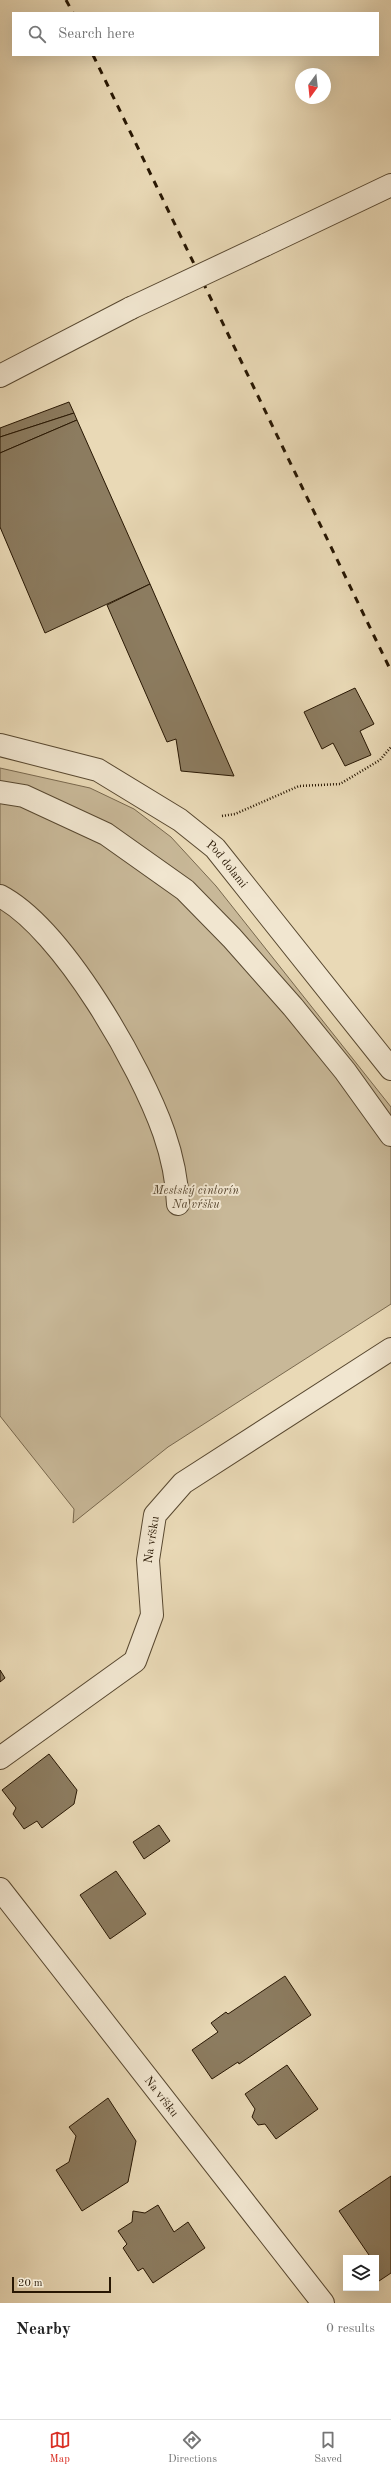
<!DOCTYPE html>
<meta charset="utf-8">
<style>
:root{--surface:#fff;--page:#f2f2f2;--text:#222;--muted:#767676;--line:#e0e0e0;--accent:#d93025}
body{margin:0;font-family:"Old Standard TT",serif;background:var(--page);color:var(--text)}
.controls{position:absolute;right:12px;bottom:12px;display:grid;overflow:hidden;border-radius:0px;box-shadow:0 4px 16px #0002}
.controls button{width:36px;height:36px;display:grid;place-items:center;padding:0;border:0;border-bottom:1px solid var(--line);background:var(--surface);color:var(--text);font:20px sans-serif}
.compass{position:absolute;left:295px;top:68px;width:36px;height:36px;border-radius:50%;background:var(--surface);box-shadow:0 4px 16px #0002;rotate:195deg}
.scale{position:absolute;left:12px;bottom:10px;width:99px;box-sizing:border-box;padding-left:4px;border:2px solid #281703;border-top:0;font-size:11px;line-height:14px;white-space:nowrap;color:#281703;-webkit-text-stroke:3px #f1e6d0;paint-order:stroke}
.list{margin:0;padding:0;list-style:none}
h2{display:flex;justify-content:space-between;align-items:center;height:52px;margin:0;padding:0 16px;font-size:17px}
h2 small{font-size:13px;font-weight:400;color:var(--muted)}
.icon{flex:none;width:22px;height:22px;fill:none;stroke:currentColor;stroke-width:2;stroke-linecap:round;stroke-linejoin:round}
.map{position:relative;flex:none;width:391px;height:2303px;overflow:hidden}
.search{position:absolute;background:var(--surface);box-shadow:0 4px 16px #0002;left:12px;right:12px;top:12px;height:44px;display:flex;align-items:center;gap:10px;box-sizing:border-box;padding:0 14px;border-radius:0px;color:var(--muted);font-size:15px}
.sheet{height:116px;background:var(--surface)}
nav{display:flex;justify-content:space-around;align-items:center;box-sizing:border-box;height:56px;border-top:1px solid var(--line);background:var(--surface);font-size:11px;color:var(--muted)}
nav a{display:grid;justify-items:center;gap:2px}
nav .on{color:var(--accent)}
.map>svg:first-child{display:block}
.green{fill:#c8b898;stroke:#78684e}
.building{fill:#8c7c60;stroke:#281703}
.lines{fill:none;stroke-linecap:round;stroke-linejoin:round}
.minor-casing{stroke:#584830;stroke-width:24}
.path{stroke:#281703;stroke-width:2.5;stroke-dasharray:1 2;stroke-linecap:butt}
.minor{stroke:#f1e6d0;stroke-width:22}
.rail{stroke:#281703;stroke-width:3;stroke-dasharray:7 7;stroke-linecap:butt}
.minor-bridge-casing{stroke:#584830;stroke-width:24;stroke-linecap:butt}
.minor-bridge{stroke:#f1e6d0;stroke-width:22}
.labels{text-anchor:middle;stroke-width:4;stroke-linejoin:round;paint-order:stroke}
.street-label{font-size:12px;fill:#281703;stroke:#f1e6d0}
.park-label{font-size:12px;font-style:italic;fill:#584730;stroke:#f1e6d0}
</style>
<div class="map">
<svg width="391" height="2303" viewBox="0 0 391 2303">
<rect width="100%" height="100%" fill="#e9d9b6"/>
<filter id="stains"><feTurbulence type="fractalNoise" baseFrequency=".005" numOctaves="4"/><feColorMatrix values="0 0 0 0 .2 0 0 0 0 .09 0 0 0 0 .02 0 0 0 .5 -.17"/></filter>
<radialGradient id="worn" r=".72"><stop offset=".6" stop-color="#630" stop-opacity="0"/><stop offset="1" stop-color="#630" stop-opacity=".3"/></radialGradient>
<path class="green" d="M0,768l90,20 44,21 37,28 45,49 175,221v197l-223,143 -95,76 1,-14 -74,-93z"/>
<g class="building">
<path d="M69,402l5,11 -74,24v-9z"/>
<path d="M74,413l3,7 -77,33v-16z"/>
<path d="M77,420l73,164 -105,49 -45,-106v-74z"/>
<path d="M150,584l84,192 -53,-5 -5,-32 -9,3 -60,-137z"/>
<path d="M355,688l19,36 -14,7 11,24 -26,11 -12,-23 -11,6 -18,-37z"/>
<path d="M0,1670l5,8 -5,4z"/>
<path d="M49,1754l28,36 -3,14 -32,24 -5,-7 -13,8 -11,-15 3,-6 -14,-18z"/>
<path d="M159,1825l11,16 -26,18 -11,-17z"/>
<path d="M116,1871l30,43 -36,25 -30,-44z"/>
<path d="M285,1976l26,39 -72,49 -1,-2 -26,17 -20,-29 26,-18 -7,-9 15,-11 2,2z"/>
<path d="M287,2065l31,44 -42,30 -11,-15 -7,1 -6,-8 3,-8 -10,-15z"/>
<path d="M108,2098l28,43 -8,41 -46,29 -26,-41 13,-8 7,-26 -7,-9z"/>
<path d="M391,2176v97l-15,10v-25h-5l-32,-47z"/>
<path d="M158,2205l16,27 14,-10 17,26 -52,35 -10,-15 -5,3 -15,-23 4,-4 -9,-13 14,-9 1,-11 12,2z"/>
</g>
<g class="lines">
<g class="minor-casing">
<g id="minor">
<path d="M265,245l126,-60"/>
<path d="M0,376l131,-68"/>
<path id="s1" d="M0,745l98,25 82,50 35,28 176,221"/>
<path d="M0,792l24,4 82,38 79,56 47,48 61,69 52,64 46,64"/>
<path d="M0,896c63,33 141,171 164,237 8,23 13,47 14,71"/>
<path id="s2" d="M0,1758l135,-97 17,-46 -4,-55 7,-45 28,-32 208,-134"/>
<path id="s3" d="M0,1889l323,414"/>
</g>
</g>
<path class="path" d="M222,816l13,-2 64,-28 41,-2 40,-24 11,-13"/>
<use href="#minor" class="minor"/>
<g class="rail">
<path d="M66,0l7,13"/>
<path d="M93,55l298,616"/>
</g>
<g class="minor-bridge-casing">
<path id="minor-bridge" d="M131,308l134,-63"/>
</g>
<use href="#minor-bridge" class="minor-bridge"/>
</g>
<g class="labels">
<g class="street-label">
<text dy="4" stroke="none"><textPath href="#s1" startOffset="262">Pod dolami</textPath></text>
<text dy="4" stroke="none"><textPath href="#s2" startOffset="291">Na vŕšku</textPath></text>
<text dy="4" stroke="none"><textPath href="#s3" startOffset="263">Na vŕšku</textPath></text>
</g>
<g class="park-label">
<text x="196" y="1194">Mestský cintorín<tspan x="196" dy="14">Na vŕšku</tspan></text>
</g>
</g>
<rect width="100%" height="100%" filter="url(#stains)"/>
<rect width="100%" height="100%" fill="url(#worn)"/>
</svg>
<div class="controls">
<button><svg class="icon" aria-label="layers" viewBox="0 0 24 24"><path d="M12 4l9 5-9 5-9-5zM3 14l9 5 9-5"/></svg></button>
</div>
<svg class="compass" viewBox="-18 -18 36 36"><path d="M0-13l5 13h-10z" fill="#e53935"/><path d="M0 13l5-13h-10z" fill="#767676"/></svg>
<div class="scale">20 m</div>
<div class="search"><svg class="icon" aria-label="search" viewBox="0 0 24 24"><circle cx="10" cy="10" r="6"/><path d="M15 15l6 6"/></svg>Search here</div>
</div>
<section class="sheet">
<h2>Nearby<small>0 results</small></h2>
<ul class="list">
</ul>
</section>
<nav>
<a class="on"><svg class="icon" aria-label="map" viewBox="0 0 24 24"><path d="M3 6l6-2 6 2 6-2v14l-6 2-6-2-6 2zM9 4v14M15 6v14"/></svg>Map</a>
<a><svg class="icon" aria-label="directions" viewBox="0 0 24 24"><path d="M12 3l9 9-9 9-9-9zM9 14v-3h6M13 9l2 2-2 2"/></svg>Directions</a>
<a><svg class="icon" aria-label="saved" viewBox="0 0 24 24"><path d="M7 4h10v16l-5-4-5 4z"/></svg>Saved</a>
</nav>
